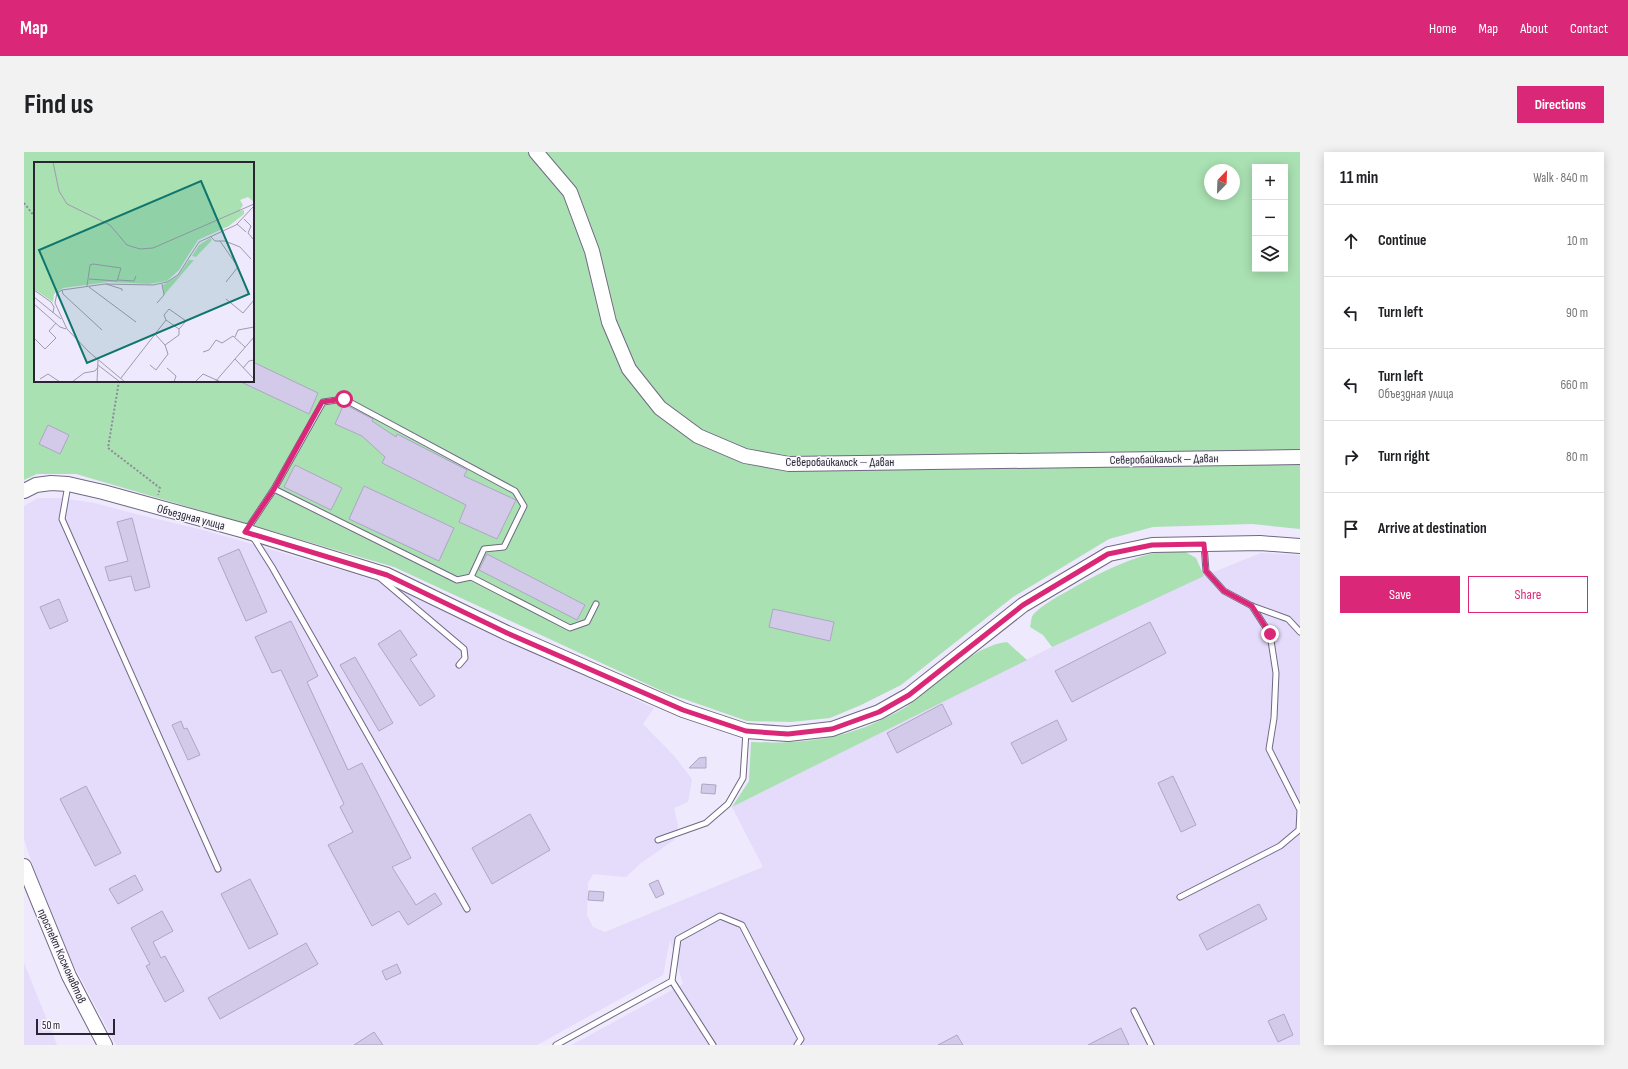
<!DOCTYPE html>
<meta charset="utf-8">
<style>
:root{--surface:#fff;--page:#f2f2f2;--text:#202124;--muted:#757577;--line:#e0e0e0;--accent:#db2777}
body{margin:0;font-family:"Sofia Sans Condensed",sans-serif;background:var(--page);color:var(--text)}
.controls{position:absolute;right:12px;top:12px;display:grid;overflow:hidden;border-radius:0px;box-shadow:0 2px 10px #0003}
.controls button{width:36px;height:36px;display:grid;place-items:center;padding:0;border:0;border-bottom:1px solid var(--line);background:var(--surface);color:var(--text);font:20px sans-serif}
.compass{position:absolute;left:1180px;top:12px;width:36px;height:36px;border-radius:50%;background:var(--surface);box-shadow:0 2px 10px #0003;rotate:23deg}
.scale{position:absolute;left:12px;bottom:10px;width:79px;box-sizing:border-box;padding-left:4px;border:2px solid #292531;border-top:0;font-size:11px;line-height:14px;white-space:nowrap;color:#292531;-webkit-text-stroke:3px #faf8ff;paint-order:stroke}
.stop{position:absolute;width:12px;height:12px;margin:-9px;border:3px solid #db2777;border-radius:50%;background:#fff}
.stop.end{background:#db2777;border-color:#fff;box-shadow:0 1px 4px #0008}
.list{margin:0;padding:0;list-style:none}
h2{display:flex;justify-content:space-between;align-items:center;height:52px;margin:0;padding:0 16px;font-size:17px}
h2 small{font-size:13px;font-weight:400;color:var(--muted)}
.list li{display:grid;grid-template-columns:26px 1fr auto;gap:12px;align-items:center;box-sizing:border-box;height:72px;padding:0 16px;border-top:1px solid var(--line)}
.list b{display:block;font-size:15px;white-space:nowrap}
.list p{margin:0;font-size:13px;white-space:nowrap;color:var(--muted)}
.list em{font-size:13px;font-style:normal;color:var(--muted)}
.actions{display:flex;gap:8px;padding:12px 16px}
.actions a{flex:1;padding:9px 0;border:1px solid var(--accent);border-radius:0px;text-align:center;font-size:14px;color:var(--accent)}
.actions .main{background:var(--accent);color:#fff}
.icon{flex:none;width:22px;height:22px;fill:none;stroke:currentColor;stroke-width:2;stroke-linecap:round;stroke-linejoin:round}
.map{position:relative;flex:none;width:1276px;height:893px;overflow:hidden;border-radius:0px}
header{display:flex;align-items:center;gap:24px;box-sizing:border-box;height:56px;padding:0 20px;background:var(--accent);color:#fff}
header strong{font-size:19px}
nav{display:flex;gap:22px;margin-inline-start:auto;font-size:14px}
.intro{display:flex;align-items:center;justify-content:space-between;box-sizing:border-box;height:96px;padding:0 24px}
h1{margin:0;font-size:28px}
.button{padding:10px 18px;border-radius:0px;background:var(--accent);color:#fff;font-size:14px;font-weight:700}
main{display:flex;gap:24px;padding:0 24px}
aside{flex:1;background:var(--surface);border-radius:0px;box-shadow:0 2px 10px #0003}
.map>svg:first-child{display:block}
.built{fill:#e5dbfa}
.green{fill:#a9e1b2;fill-rule:evenodd}
.building{fill:#d3c9e8;stroke:#afa5c4}
.lines{fill:none;stroke-linecap:round;stroke-linejoin:round}
.lane-casing{stroke:#716884;stroke-width:7}
.secondary-casing{stroke:#716884;stroke-width:16}
.path{stroke:#8e8a99;stroke-width:2;stroke-dasharray:2 2;stroke-linecap:butt}
.lane{stroke:#fff;stroke-width:5}
.secondary{stroke:#fff;stroke-width:14}
.route{stroke:#db2777;stroke-width:5}
.labels{text-anchor:middle;stroke-width:3;stroke-linejoin:round;paint-order:stroke}
.street-label{font-size:12px;fill:#292531;stroke:#faf8ff}
.inset-road{fill:none;stroke:#9f9bab;stroke-width:1}
.view{fill:#0f766e;fill-opacity:0.15;stroke:#0f766e;stroke-width:2}
.inset-edge{fill:none;stroke:#292531;stroke-width:2}
</style>
<header>
<strong>Map</strong>
<nav><a>Home</a><a>Map</a><a>About</a><a>Contact</a></nav>
</header>
<div class="intro"><h1>Find us</h1><a class="button">Directions</a></div>
<main>
<div class="map">
<svg width="1276" height="893" viewBox="0 0 1276 893">
<rect width="100%" height="100%" fill="#eee9fc"/>
<g class="built">
<path d="M14,346h22l34,5 42,11 67,16 180,52 271,126 -11,16 32,33 17,22 -4,23 -14,6 4,18 -4,14 -33,23 -15,14 -33,-3 -5,9 -1,32 6,12 12,5 158,-65 -31,-60 422,-211 107,-43 39,2v490h-728l111,-61 -13,-44 -7,35 -126,70h-421l-48,-91 -30,-73 -14,-42v-333z"/>
<path d="M0,811l33,82h-33z"/>
</g>
<g class="green">
<path d="M0,0h1276v377l-48,-5 -99,3 -44,12 -96,58 -112,88 -40,20 -31,13 -39,4 -44,-1 -83,-29 -270,-125 -318,-93h-39l-13,6zM11,11h218v218h-218zM1231,15h30v102h-30zM1186,18h24v24h-24z"/>
<path d="M1156,397l16,9 8,18 -152,71 -9,-12 -13,-8c1,-3 1,-9 3,-12 6,-8 24,-18 33,-23 35,-20 72,-40 114,-43z"/>
<path d="M983,490l20,18 -295,147 17,-26 2,-39c49,2 92,-2 136,-25 6,-3 13,-6 19,-10 28,-20 67,-62 101,-65z"/>
</g>
<g class="building">
<path d="M229,210l65,31 -9,21 -70,-33h14z"/>
<path d="M320,252l29,15 -1,2 24,16 1,-3 70,36 -3,6 52,24 -19,39 -38,-17 7,-17 -84,-42 3,-6 -23,-21 -27,-12z"/>
<path d="M24,273l21,10 -9,19 -21,-10z"/>
<path d="M271,313l47,23 -11,22 -47,-23z"/>
<path d="M340,334l90,42 -15,33 -90,-42z"/>
<path d="M108,366l18,69 -15,4 -4,-15 -22,5 -4,-14 23,-6 -11,-39z"/>
<path d="M215,397l28,63 -21,9 -28,-63z"/>
<path d="M463,402l98,51 -8,15 -98,-50z"/>
<path d="M35,447l9,22 -18,8 -10,-22z"/>
<path d="M749,457l61,13 -4,19 -61,-14z"/>
<path d="M267,469l27,55 -11,6 41,88 14,-7 49,95 -19,9 24,38 19,-12 7,11 -34,21 -9,-14 -27,15 -44,-81 25,-13 -13,-25 4,-3 -63,-134 -9,3 -17,-36z"/>
<path d="M1126,470l16,31 -94,49 -17,-31z"/>
<path d="M376,478l17,25 -7,4 25,37 -15,10 -42,-62z"/>
<path d="M331,505l38,66 -14,8 -39,-66z"/>
<path d="M918,552l10,20 -55,29 -10,-20z"/>
<path d="M1033,568l10,20 -45,24 -11,-21z"/>
<path d="M157,569l3,8 3,-1 13,27 -12,5 -16,-35z"/>
<path d="M682,605v11h-17l10,-10z"/>
<path d="M1149,624l23,49 -15,7 -23,-49z"/>
<path d="M678,632l14,1 -1,9 -14,-1z"/>
<path d="M62,634l35,67 -26,13 -35,-67z"/>
<path d="M506,662l20,36 -58,34 -20,-36z"/>
<path d="M111,723l8,15 -25,14 -9,-15z"/>
<path d="M226,727l28,55 -29,15 -28,-55z"/>
<path d="M634,728l6,14 -8,4 -7,-14z"/>
<path d="M565,739l15,1 -1,9 -15,-1z"/>
<path d="M1235,752l8,15 -60,31 -8,-15z"/>
<path d="M138,759l11,20 -20,11 8,16 4,-2 19,35 -19,11 -19,-36 4,-2 -19,-36z"/>
<path d="M282,791l12,21 -98,55 -12,-21z"/>
<path d="M373,812l4,9 -15,7 -4,-9z"/>
<path d="M1260,862l9,21 -15,7 -10,-21z"/>
<path d="M1097,876l8,17h-41z"/>
<path d="M350,880l9,13h-29z"/>
<path d="M933,883l6,10h-25z"/>
</g>
<g class="lines">
<g class="lane-casing">
<g id="lane">
<path d="M44,333l-6,34 156,350"/>
<path d="M222,379l28,-42 49,-87 21,-3 171,92 9,15 -20,41 -20,2 -13,28 -14,3 -183,-91"/>
<path d="M229,385l19,30 195,342"/>
<path d="M1180,393l2,26 18,20 28,15 36,13 12,13"/>
<path d="M355,425l85,72 1,9 -6,7"/>
<path d="M447,425l99,51 17,-6 9,-18"/>
<path d="M634,688l48,-17 22,-19 15,-26 3,-46"/>
<path d="M1156,745l100,-51 19,-16 1,-20 -31,-61 5,-31 2,-45 -6,-39 -18,-28"/>
<path d="M1110,859l17,34"/>
<path d="M532,893l116,-64"/>
<path d="M689,893l-41,-64 6,-42 42,-23 22,9 59,114 -4,6"/>
</g>
</g>
<g class="secondary-casing">
<g id="secondary">
<path d="M512,0l34,40 22,59 17,71 20,47 31,39 38,28 47,20 44,8 511,-7"/>
<path d="M0,339l12,-6 15,-2 17,1 35,8 142,39 142,44 120,58 176,77 63,21 42,3 44,-5 47,-17 30,-17 114,-90 86,-51 43,-9 108,-2 40,3"/>
<path d="M0,714l45,110 36,69"/>
</g>
</g>
<g class="path">
<path d="M0,51l11,14"/>
<path d="M95,229l-11,67 52,40 -2,7"/>
</g>
<use href="#lane" class="lane"/>
<use href="#secondary" class="secondary"/>
</g>
<g class="lines">
<path class="route" d="M320,247l-22,3 -48,87 -29,43 142,43 120,58 176,77 63,21 42,3 44,-5 47,-17 30,-17 114,-90 85,-51 44,-9 52,-1 2,27 18,20 28,15 18,28"/>
</g>
<g class="labels">
<g class="street-label">
<text transform="translate(1140 307) rotate(-1)" y="4">Северобайкальск — Даван</text>
<text x="816" y="314">Северобайкальск — Даван</text>
<text transform="translate(167 365) rotate(15)" y="4">Объездная улица</text>
<text transform="translate(38 804) rotate(66)" y="4">проспект Космонавтов</text>
</g>
</g>
<g transform="translate(10 10)">
<rect width="220" height="220" fill="#eee9fc"/>
<path d="M0,0h220v40l-6,-5 -8,3 3,5 -4,6 5,-1v4l-15,12 -31,14 -19,30 -12,11 -18,3 -41,-2 -45,6 -9,6 -1,8 -19,-13zM176,76l2,2 -16,17 -4,-1 7,-11zM155,98h5l-30,35 -1,-10 15,-9z" fill="#a9e1b2"/>
<path class="inset-road" d="M19,0l6,29 8,13 43,21 17,20 13,4 13,-1 101,-44M210,57l7,7 -3,7 5,6M203,62l9,8M176,74l5,5h10l15,6 11,12M186,79l18,26 -12,15M84,118l16,1 2,-5M72,122l16,5v2M53,124l3,-21 3,-1 28,4 -4,13 -28,-2M55,125l47,35M0,128l17,12 3,5 -1,6M28,128l1,4 39,36M0,135l27,22M192,137l17,14 11,-13M123,141l7,-8 -2,-11M0,142l26,23 6,2M121,172l10,11 14,-10v-6M201,175l3,-7 16,-3M0,176l11,11 11,-11 -7,-7 7,-8M169,190l6,-2 7,-10 6,3 11,-7 12,11M201,197l19,20M64,203l22,17M116,203l6,5 12,-16 -3,-9M133,206l9,8 -2,6M209,206l6,-7 5,-1M87,216l45,-58 -2,-5 5,-6 17,12 -7,8 -13,-9M6,217l8,-5 12,8M38,220l12,-9 11,-2 3,-4M63,220l1,-22M91,220l-36,-30 -22,-23 -12,-26 2,-10 5,-3 43,-6 48,1 14,-3 11,-7 21,-33 37,-17 18,-19M161,220l8,-8 18,8M181,220l39,-45"/>
<path class="view" d="M167,19l48,113 -162,69 -48,-113z"/>
<rect width="220" height="220" class="inset-edge"/>
</g>
</svg>
<div class="controls">
<button>+</button>
<button>−</button>
<button><svg class="icon" aria-label="layers" viewBox="0 0 24 24"><path d="M12 4l9 5-9 5-9-5zM3 14l9 5 9-5"/></svg></button>
</div>
<svg class="compass" viewBox="-18 -18 36 36"><path d="M0-13l5 13h-10z" fill="#e53935"/><path d="M0 13l5-13h-10z" fill="#757577"/></svg>
<div class="scale">50 m</div>
<div class="stop" style="left:320px;top:247px"></div>
<div class="stop end" style="left:1246px;top:482px"></div>
</div>
<aside>
<h2>11 min<small>Walk · 840 m</small></h2>
<ul class="list">
<li><svg class="icon" aria-label="ahead" viewBox="0 0 24 24"><path d="M12 20V5M6 11l6-6 6 6"/></svg><div><b>Continue</b></div><em>10 m</em></li>
<li><svg class="icon" aria-label="left" viewBox="0 0 24 24"><path d="M17 20v-9H6M10 6l-5 5 5 5"/></svg><div><b>Turn left</b></div><em>90 m</em></li>
<li><svg class="icon" aria-label="left" viewBox="0 0 24 24"><path d="M17 20v-9H6M10 6l-5 5 5 5"/></svg><div><b>Turn left</b><p>Объездная улица</p></div><em>660 m</em></li>
<li><svg class="icon" aria-label="right" viewBox="0 0 24 24"><path d="M7 20v-9h11M14 6l5 5-5 5"/></svg><div><b>Turn right</b></div><em>80 m</em></li>
<li><svg class="icon" aria-label="arrive" viewBox="0 0 24 24"><path d="M6 21V4h12l-3 4 3 4H6"/></svg><div><b>Arrive at destination</b></div></li>
</ul>
<div class="actions"><a class="main">Save</a><a>Share</a></div>
</aside>
</main>
